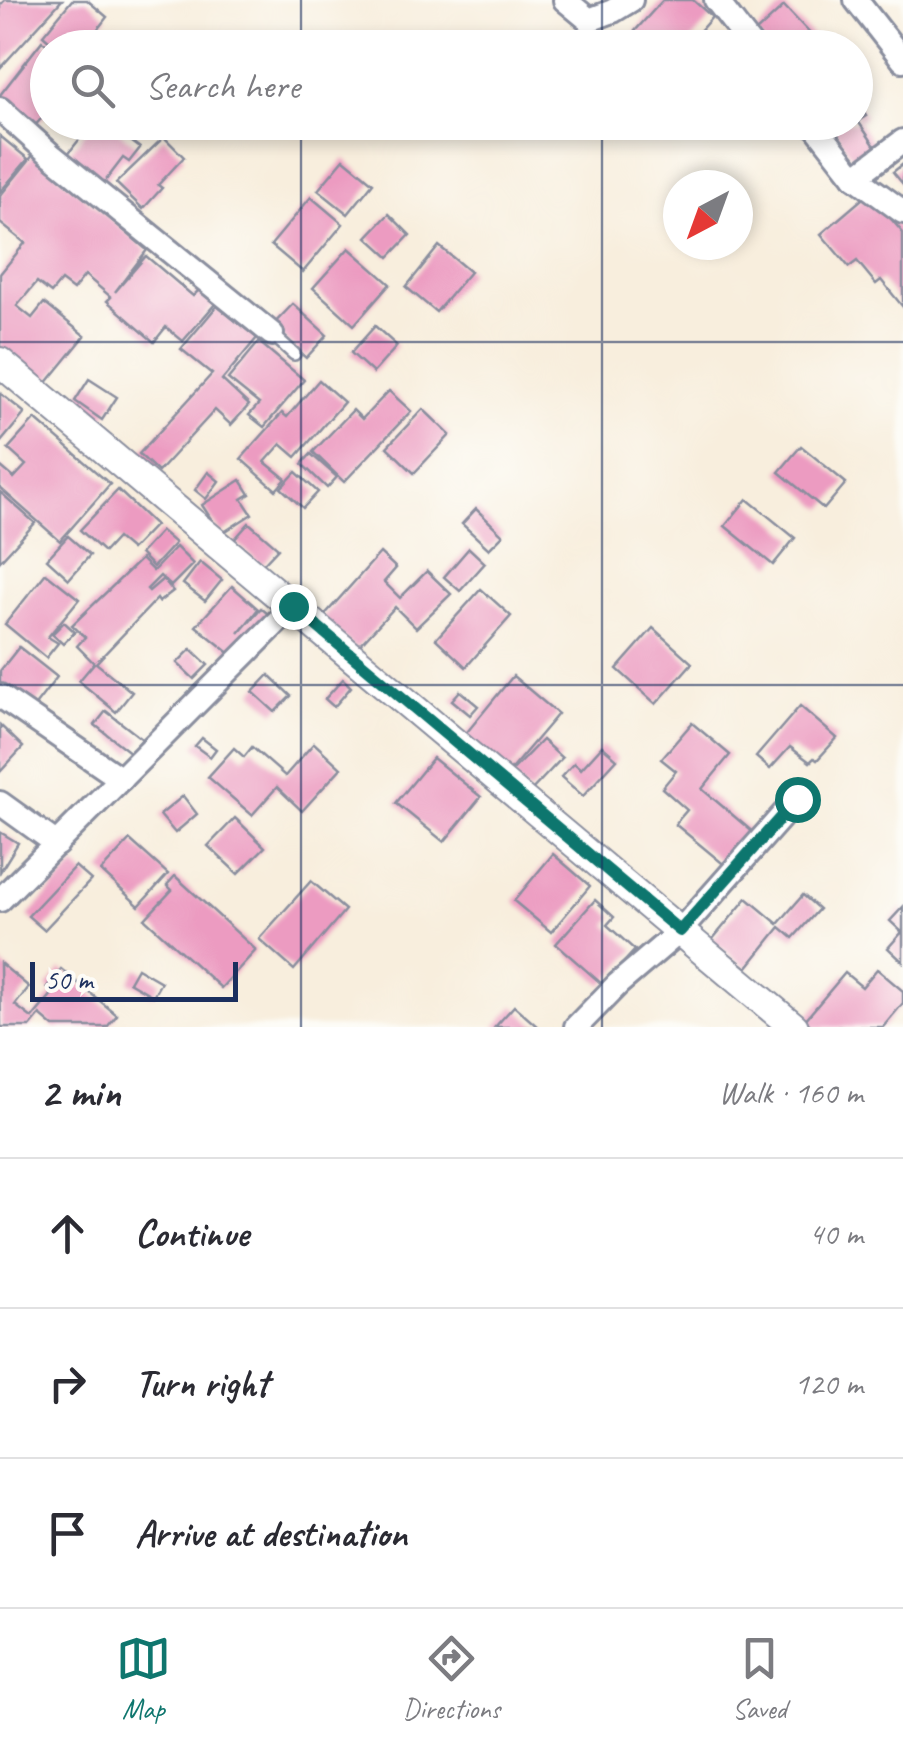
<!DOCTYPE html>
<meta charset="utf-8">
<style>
:root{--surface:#fff;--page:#f7f7f7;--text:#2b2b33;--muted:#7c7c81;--line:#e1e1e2;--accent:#0f766e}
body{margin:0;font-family:Caveat,sans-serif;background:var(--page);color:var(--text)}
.compass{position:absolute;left:663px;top:170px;width:90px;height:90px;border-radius:50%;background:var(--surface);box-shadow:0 5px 15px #0003;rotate:221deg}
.scale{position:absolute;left:30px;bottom:25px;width:208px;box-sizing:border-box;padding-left:10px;border:5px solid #1b2f5e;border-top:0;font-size:28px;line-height:35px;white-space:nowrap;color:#1b2f5e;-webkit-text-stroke:8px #fdfcf7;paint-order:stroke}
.stop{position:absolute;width:30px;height:30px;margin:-22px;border:8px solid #0f766e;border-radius:50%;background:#fff}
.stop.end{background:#0f766e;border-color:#fff;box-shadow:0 2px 10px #0008}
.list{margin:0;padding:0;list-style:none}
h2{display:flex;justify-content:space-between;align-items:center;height:130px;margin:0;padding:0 40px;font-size:42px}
h2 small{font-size:32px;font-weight:400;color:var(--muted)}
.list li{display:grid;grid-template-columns:65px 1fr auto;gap:30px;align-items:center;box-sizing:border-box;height:150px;padding:0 40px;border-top:2px solid var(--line)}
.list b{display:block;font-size:38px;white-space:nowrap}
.list em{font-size:32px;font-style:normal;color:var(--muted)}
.icon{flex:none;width:55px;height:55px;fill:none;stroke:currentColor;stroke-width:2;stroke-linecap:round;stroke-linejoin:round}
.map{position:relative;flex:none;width:903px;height:1027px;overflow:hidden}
.search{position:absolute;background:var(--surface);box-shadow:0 5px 15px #0003;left:30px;right:30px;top:30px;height:110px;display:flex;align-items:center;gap:25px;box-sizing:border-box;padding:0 35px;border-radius:55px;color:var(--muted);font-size:38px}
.sheet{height:580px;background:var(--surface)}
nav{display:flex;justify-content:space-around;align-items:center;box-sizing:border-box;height:140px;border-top:2px solid var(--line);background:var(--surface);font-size:28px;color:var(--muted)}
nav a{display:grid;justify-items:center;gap:5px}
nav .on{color:var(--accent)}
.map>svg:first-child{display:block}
.building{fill:#ec9bc1}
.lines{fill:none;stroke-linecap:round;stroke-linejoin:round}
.service-casing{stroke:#8a8e9e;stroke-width:16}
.minor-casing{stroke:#8a8e9e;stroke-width:28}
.tertiary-casing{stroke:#8a8e9e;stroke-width:32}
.service{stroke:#fff;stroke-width:11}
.minor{stroke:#fff;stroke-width:22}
.tertiary{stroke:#fff;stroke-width:28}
.route{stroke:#0f766e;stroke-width:12}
.grid{fill:none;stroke:#1b2f5e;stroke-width:2.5;stroke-opacity:0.55}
</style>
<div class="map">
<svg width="903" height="1027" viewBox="0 0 903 1027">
<rect width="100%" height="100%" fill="#fdfcf7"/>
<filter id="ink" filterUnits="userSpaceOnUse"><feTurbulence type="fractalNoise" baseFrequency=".01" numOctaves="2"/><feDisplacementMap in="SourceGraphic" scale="20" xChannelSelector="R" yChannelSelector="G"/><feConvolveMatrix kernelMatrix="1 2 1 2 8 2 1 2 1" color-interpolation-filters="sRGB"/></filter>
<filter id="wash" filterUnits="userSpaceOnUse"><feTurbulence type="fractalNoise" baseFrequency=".0048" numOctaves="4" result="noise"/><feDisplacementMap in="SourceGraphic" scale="40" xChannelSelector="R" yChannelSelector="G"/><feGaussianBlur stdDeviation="2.25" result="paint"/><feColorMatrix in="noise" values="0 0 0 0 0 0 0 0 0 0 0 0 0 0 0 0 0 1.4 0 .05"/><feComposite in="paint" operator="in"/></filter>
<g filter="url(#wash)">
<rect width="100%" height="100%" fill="#f8eedd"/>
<g id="blocks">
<g class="building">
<path d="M5,0h57l-62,68v-63z"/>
<path d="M72,0h15l20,17 -24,31h-25l-15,-13z"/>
<path d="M663,0h30l19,17 -21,24 8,7h-45l-19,-17z"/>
<path d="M784,6l33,35 -7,7h-42l-13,-15z"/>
<path d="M42,41l6,4v66l-17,19 -31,-27v-8z"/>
<path d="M856,99l10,17 -8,5 21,31 -20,14 -31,-44h28z"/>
<path d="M106,122l34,26 -11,14 -6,-4 -20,26 -36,-29 23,-29 8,6z"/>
<path d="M0,136l28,23 -28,33z"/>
<path d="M164,137l20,20 -26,28 4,3 -19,21 -27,-26z"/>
<path d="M34,154l113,96 -32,42 31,-36 47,40 6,-6 16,14 -32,37 -17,-14 -12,15 -47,-41 4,-4 -26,-22 -12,15 -12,-9 -10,12 -14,-11 -20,24 15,12 12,-15 41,33 -40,49 -45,-37v-74l25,-31 -25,-20v-27z"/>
<path d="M344,159l29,24 -25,31 -30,-24z"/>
<path d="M903,164v20l-10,-12z"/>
<path d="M869,193l34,40v74l-22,-27 -5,4 -19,-23 -8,6 -28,-33z"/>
<path d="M311,197l32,27 -40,48 -32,-27z"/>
<path d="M389,214l21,21 -21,22 -22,-20z"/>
<path d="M439,246l31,26 -34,40 -30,-25z"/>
<path d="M349,248l41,36 -36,41 -41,-37z"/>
<path d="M293,304l34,31 -21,23 -35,-31z"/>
<path d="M217,306l40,32 -35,42 27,25 -18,20 -16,-15 -57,62 -19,-18 73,-80 -31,-25z"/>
<path d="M375,326l22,20 -24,27 -22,-20z"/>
<path d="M259,342l45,38 -40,47 -15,-12 10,-11 -31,-25z"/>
<path d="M89,379l28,18 -15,23 -27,-19z"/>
<path d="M319,380l25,22 -48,55 -15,-13 -16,18 21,17 -10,11 -35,-31 41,-46 5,4z"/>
<path d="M389,391l22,20 -67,71 -31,-30 40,-42 9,9z"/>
<path d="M0,393l25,20 -25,30z"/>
<path d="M423,409l27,26 -36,38 -27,-26z"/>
<path d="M35,419l75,65 -50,57 -60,-53v-22l14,12 12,-13 -18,-16z"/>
<path d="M801,446l45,37 -22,26 -45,-37z"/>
<path d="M311,454l26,23 -10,11 -25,-24z"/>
<path d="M208,472l11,9 -13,18 -11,-9z"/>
<path d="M296,472l22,20 -15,16 -22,-20z"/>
<path d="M241,480l9,14 -8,5 10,15 -31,20 -19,-29z"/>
<path d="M118,490l37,35 -24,25 -14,-12 -13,14 -24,-22z"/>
<path d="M0,492l35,31 -35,38z"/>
<path d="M747,499l48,39 -22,27 -48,-39z"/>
<path d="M476,509l27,26 -14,14 -27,-25z"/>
<path d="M249,523l29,25 -16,17 -28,-25z"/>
<path d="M161,531l14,12 -22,24 -13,-13z"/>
<path d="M68,536l22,19 -21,24 -22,-20z"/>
<path d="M176,547l17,17 -22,22 -11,-10 -13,13 2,2 14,-12 10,12 -14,11 -2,-3 -61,64 36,29 -16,20 -37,-31 15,-18 -17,-17 8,-9 -13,-12 69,-66 12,12z"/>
<path d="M469,548l16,15 -25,28 -16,-14z"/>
<path d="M380,553l16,15 -12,14 16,16 27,-27 24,23 -35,34 -21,-21 -39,42 -34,-31z"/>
<path d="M200,562l22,18 -17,21 -22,-17z"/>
<path d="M46,573l33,26 -31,38 10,6 -12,15 -41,-34z"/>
<path d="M232,586l26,23 -19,24 22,-25 13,11 -37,40 -41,-33z"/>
<path d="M481,589l30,27 -45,51 -30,-28z"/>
<path d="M64,622l11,10 -12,12 -11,-10z"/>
<path d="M653,628l39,35 -36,41 -39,-35z"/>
<path d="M19,647l38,30 -28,36 -29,-23v-19z"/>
<path d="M191,649l17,16 -14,14 -17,-16z"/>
<path d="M269,675l22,21 -16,16 -22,-20z"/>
<path d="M513,676l45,38 -51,60 -44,-37z"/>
<path d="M343,679l8,8 -17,20 -9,-8z"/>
<path d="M460,691l18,15 -8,9 -18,-15z"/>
<path d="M800,706l37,32 -20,22 -3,-2 -4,4 -20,-15 -20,22 -14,-12z"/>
<path d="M106,711l36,28 -11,14 -36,-28z"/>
<path d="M692,723l38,32 -28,34 53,45 -28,33 -52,-43 12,-14 -25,-22 14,-17 -15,-12z"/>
<path d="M0,725l23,22 -23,25z"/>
<path d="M202,738l14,11 -6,8 -15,-11z"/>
<path d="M542,740l20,18 -33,35 -20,-19z"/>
<path d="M314,743l27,25 -39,43 -25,-24 -25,28 -44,-38 26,-29 10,9 8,-10 33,29z"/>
<path d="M602,746l15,13 -34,37 -22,-19 13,-14 7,6z"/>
<path d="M433,758l48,39 -37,45 -48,-39z"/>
<path d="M183,796l14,18 -22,19 -15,-18z"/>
<path d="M235,818l30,29 -27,27 -30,-28z"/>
<path d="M0,832l18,11 -18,29z"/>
<path d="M130,840l38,34 -29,32 -38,-35z"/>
<path d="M553,854l37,32 -39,46 -37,-31z"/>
<path d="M75,866l16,14 -47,50 -16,-14z"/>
<path d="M175,876l81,74 -35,38 -76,-69 27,-29 -5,-5z"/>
<path d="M311,881l34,29 -51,60 -35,-31z"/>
<path d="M803,895l16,14 -26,29 -13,-11 -33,41 -35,-28 35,-42 31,26z"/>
<path d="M595,900l19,17 -7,8 28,25 -32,35 -47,-41z"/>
<path d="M903,907v55l-15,-14 14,-16 -12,-11z"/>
<path d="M0,963l29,24 -14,18 17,13 21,-25 -6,-6 14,-18 56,46 -10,12h-53l-14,-12 -10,12h-29z"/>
<path d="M137,968l24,14 -8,14 -24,-14z"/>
<path d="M877,969l26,22v12l-20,24h-71l-7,-7 40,-47 17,14z"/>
<path d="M514,1006l24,21h-43z"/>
</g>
</g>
</g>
<g filter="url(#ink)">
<use href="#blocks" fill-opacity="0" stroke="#8a8e9e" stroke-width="2.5"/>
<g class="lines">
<g class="service-casing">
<path id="service" d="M272,334l22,20"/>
</g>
<g class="minor-casing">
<g id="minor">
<path d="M565,0l24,20 24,-9 18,-11"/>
<path d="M716,0l37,48"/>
<path d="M856,0l47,60"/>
<path d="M0,109l50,45 222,180"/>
<path d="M812,122l43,55 48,-36"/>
<path d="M855,177l48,35"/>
<path d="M0,696l121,83"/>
<path d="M0,803l57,41"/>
<path d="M0,900l293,-294"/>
<path d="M576,1027l42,-43 62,-53 117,-132"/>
</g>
</g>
<g class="tertiary-casing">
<path id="tertiary" d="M0,362l794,665"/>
</g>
<use href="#service" class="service"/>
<use href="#minor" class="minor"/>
<use href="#tertiary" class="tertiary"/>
</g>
</g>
<g class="lines" filter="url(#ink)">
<path class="route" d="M293,606l387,325 117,-132"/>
</g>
<path class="grid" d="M301,0v48M602,0v48M301,122v905M602,122v905M0,342h903M0,685h903"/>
</svg>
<svg class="compass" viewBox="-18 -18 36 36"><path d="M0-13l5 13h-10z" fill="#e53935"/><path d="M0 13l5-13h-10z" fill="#7c7c81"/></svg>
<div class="scale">50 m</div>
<div class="stop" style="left:797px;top:799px"></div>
<div class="stop end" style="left:293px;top:606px"></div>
<div class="search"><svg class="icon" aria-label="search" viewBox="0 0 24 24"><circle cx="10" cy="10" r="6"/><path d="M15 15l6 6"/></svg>Search here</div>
</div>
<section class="sheet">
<h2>2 min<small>Walk · 160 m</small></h2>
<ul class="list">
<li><svg class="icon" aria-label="ahead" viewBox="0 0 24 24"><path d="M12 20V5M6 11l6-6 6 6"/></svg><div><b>Continue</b></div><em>40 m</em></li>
<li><svg class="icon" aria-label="right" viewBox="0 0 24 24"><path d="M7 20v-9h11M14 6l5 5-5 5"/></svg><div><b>Turn right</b></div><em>120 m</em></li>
<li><svg class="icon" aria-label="arrive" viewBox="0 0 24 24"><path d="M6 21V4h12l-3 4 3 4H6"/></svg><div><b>Arrive at destination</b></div></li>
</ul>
</section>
<nav>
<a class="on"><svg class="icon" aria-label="map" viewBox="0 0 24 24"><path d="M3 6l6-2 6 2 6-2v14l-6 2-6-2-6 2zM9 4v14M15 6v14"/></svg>Map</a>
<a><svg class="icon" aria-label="directions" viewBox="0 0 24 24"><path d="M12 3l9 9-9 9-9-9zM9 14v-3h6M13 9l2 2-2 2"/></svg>Directions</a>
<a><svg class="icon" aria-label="saved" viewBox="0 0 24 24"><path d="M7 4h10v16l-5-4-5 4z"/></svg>Saved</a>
</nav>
